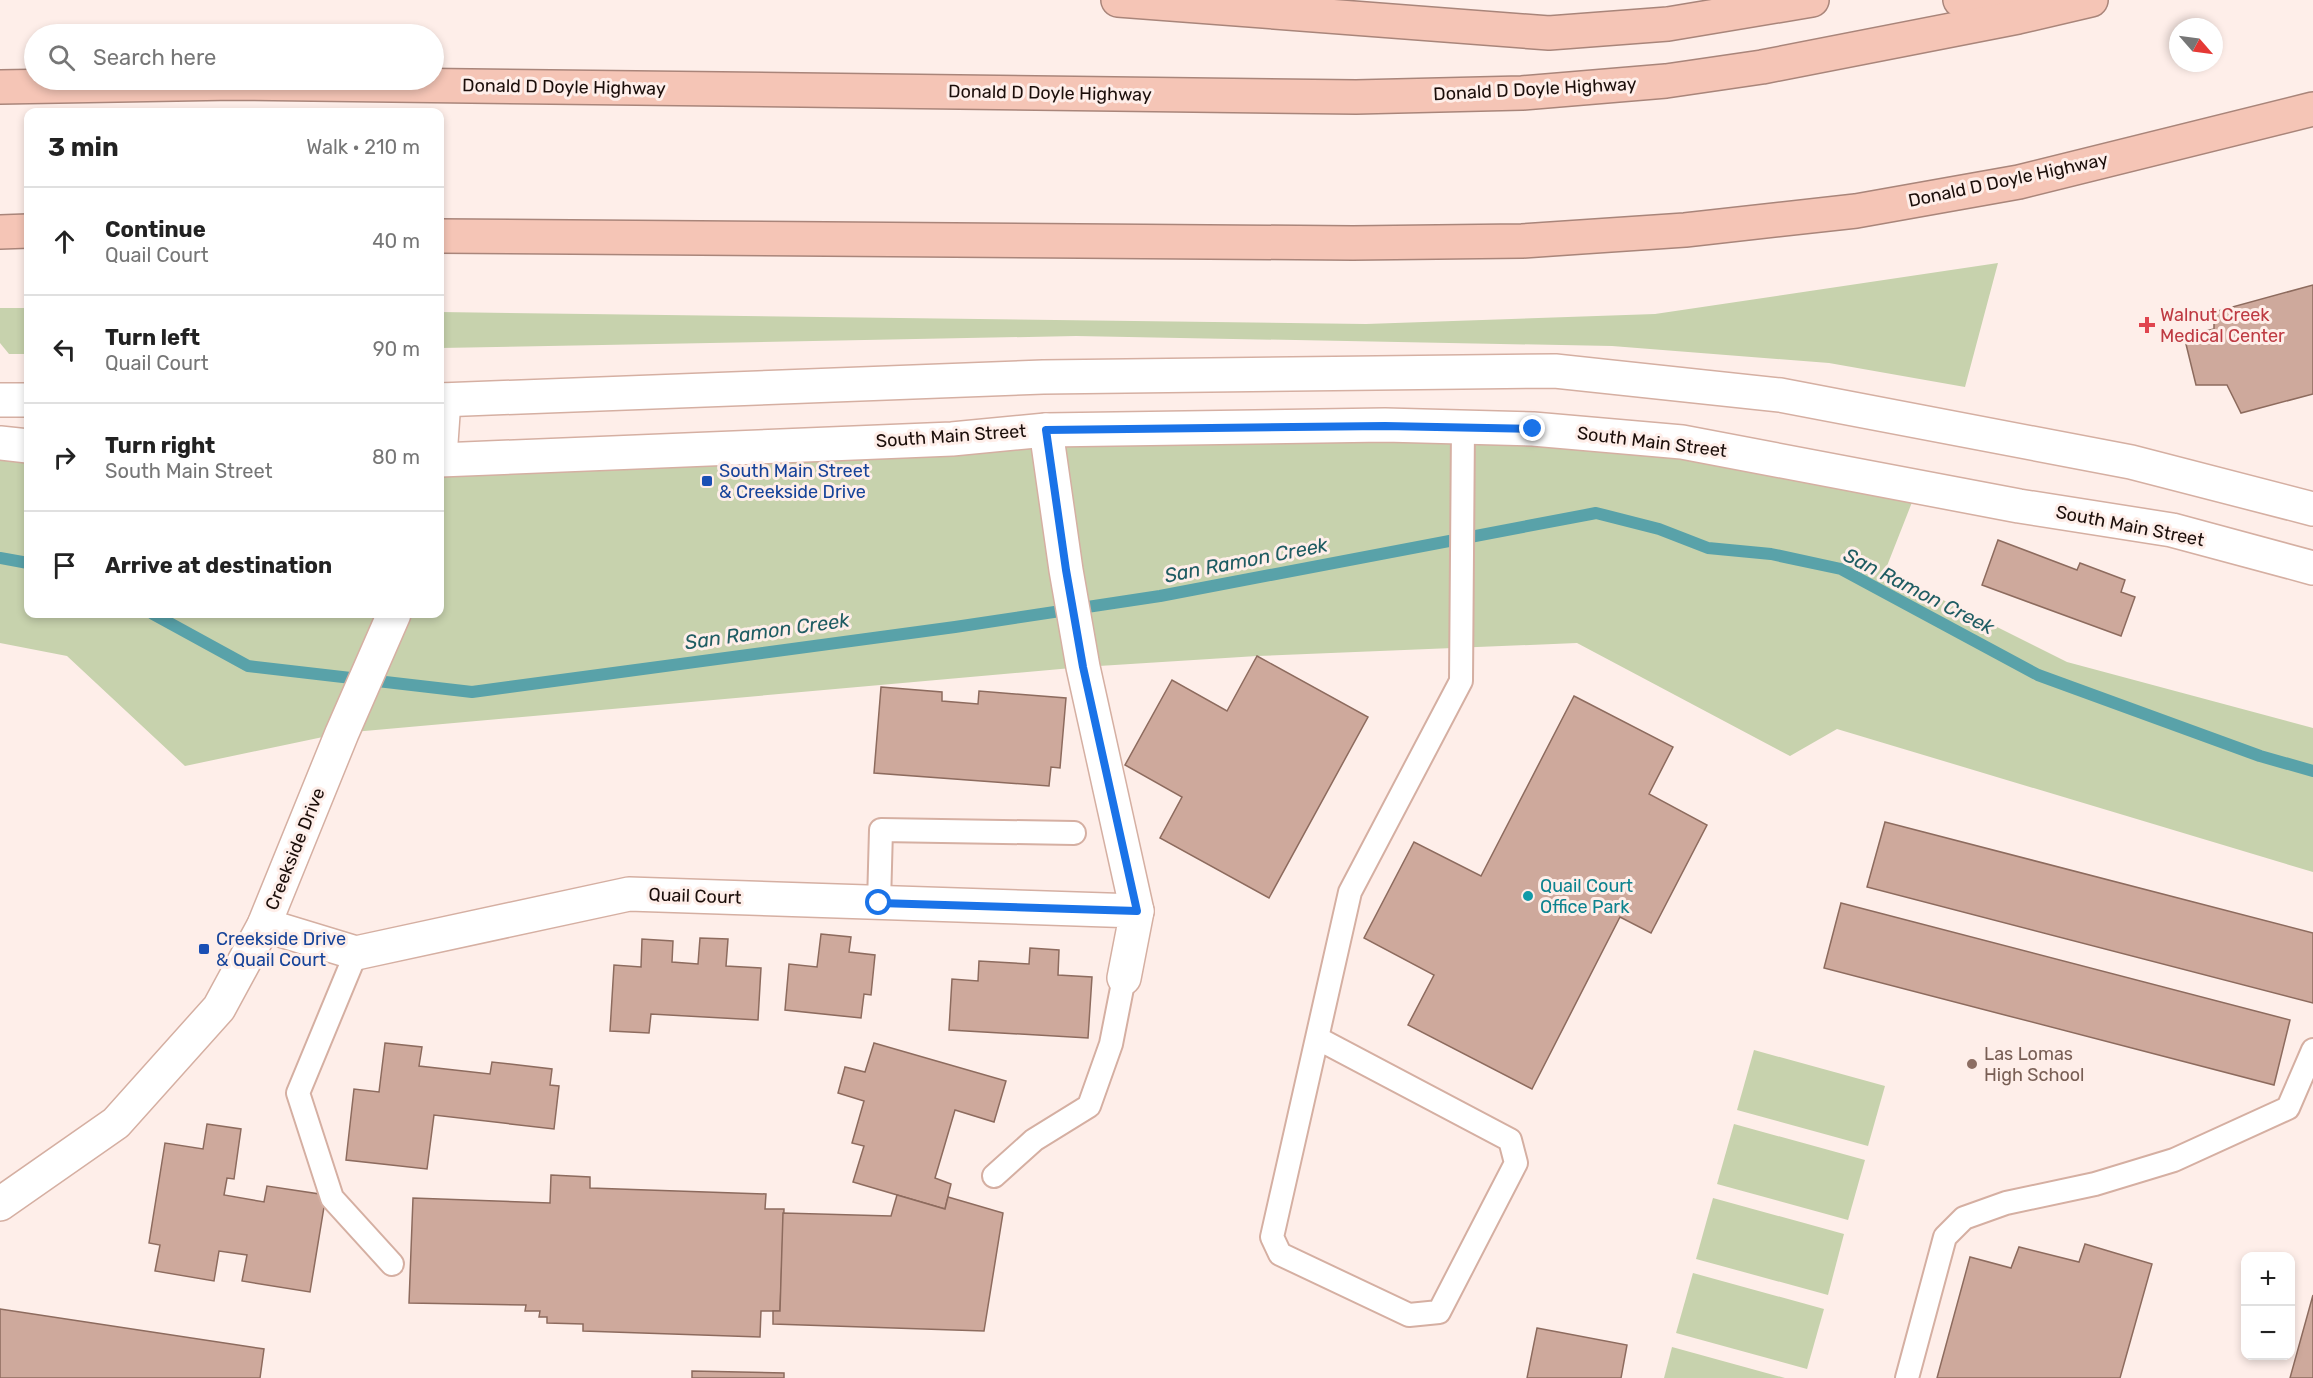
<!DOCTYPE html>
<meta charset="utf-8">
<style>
:root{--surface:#fff;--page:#f6f6f6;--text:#222;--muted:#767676;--line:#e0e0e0}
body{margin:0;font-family:Rubik,sans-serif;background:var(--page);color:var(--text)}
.controls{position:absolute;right:18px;bottom:18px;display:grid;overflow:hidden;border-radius:12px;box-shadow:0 3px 9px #0003}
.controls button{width:54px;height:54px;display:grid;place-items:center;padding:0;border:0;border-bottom:2px solid var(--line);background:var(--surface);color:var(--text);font:30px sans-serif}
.compass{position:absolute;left:2169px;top:18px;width:54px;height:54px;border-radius:50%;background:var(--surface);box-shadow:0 3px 9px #0003;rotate:118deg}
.stop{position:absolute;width:18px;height:18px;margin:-14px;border:4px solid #1a73e8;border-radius:50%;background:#fff}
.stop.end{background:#1a73e8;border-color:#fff;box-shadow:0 2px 6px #0008}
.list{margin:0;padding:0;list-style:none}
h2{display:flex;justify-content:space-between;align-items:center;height:78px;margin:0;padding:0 24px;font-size:26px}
h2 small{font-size:20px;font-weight:400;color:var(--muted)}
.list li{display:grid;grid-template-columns:39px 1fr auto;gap:18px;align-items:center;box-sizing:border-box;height:108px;padding:0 24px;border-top:2px solid var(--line)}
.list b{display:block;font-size:22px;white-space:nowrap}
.list p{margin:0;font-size:20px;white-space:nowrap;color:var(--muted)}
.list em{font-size:20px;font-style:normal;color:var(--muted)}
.icon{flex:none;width:33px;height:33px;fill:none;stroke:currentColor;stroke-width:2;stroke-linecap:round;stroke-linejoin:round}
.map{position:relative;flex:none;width:2313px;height:1378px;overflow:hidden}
.search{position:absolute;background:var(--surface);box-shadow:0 3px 9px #0003;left:24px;top:24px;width:420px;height:66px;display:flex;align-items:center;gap:15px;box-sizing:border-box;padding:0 21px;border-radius:33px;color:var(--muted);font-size:22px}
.panel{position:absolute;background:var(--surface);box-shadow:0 3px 9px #0003;left:24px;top:108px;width:420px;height:510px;border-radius:12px}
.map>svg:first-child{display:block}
.green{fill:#c7d2ad}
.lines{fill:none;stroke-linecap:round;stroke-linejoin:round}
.stream{stroke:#59a2a9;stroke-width:12}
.building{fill:#cea99c;stroke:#8d6b5e;stroke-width:1.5}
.lane-casing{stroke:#d5afa2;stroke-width:26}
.street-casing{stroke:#d5afa2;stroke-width:36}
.secondary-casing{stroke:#d5afa2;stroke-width:36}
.highway-casing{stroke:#a9857a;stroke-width:36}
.lane{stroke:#fff;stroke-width:22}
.street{stroke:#fff;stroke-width:33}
.secondary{stroke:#fff;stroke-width:33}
.highway{stroke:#f5c5b6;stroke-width:33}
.route{stroke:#1a73e8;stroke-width:8}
.health-dot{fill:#e0444e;stroke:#feeee9;stroke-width:2}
.transit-dot{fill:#1a4fb4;stroke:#feeee9;stroke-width:2}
.culture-dot{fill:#0f9aa8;stroke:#feeee9;stroke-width:2}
.education-dot{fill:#8d6e63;stroke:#feeee9;stroke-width:2}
.labels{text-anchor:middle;stroke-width:6;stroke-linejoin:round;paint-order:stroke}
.street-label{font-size:18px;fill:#1b0e0a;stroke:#feeee9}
.health-label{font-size:18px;fill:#be3a42;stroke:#feeee9;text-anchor:start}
.transit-label{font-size:18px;fill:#164399;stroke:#feeee9;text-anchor:start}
.culture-label{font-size:18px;fill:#0d838f;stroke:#feeee9;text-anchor:start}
.education-label{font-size:18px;fill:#785e54;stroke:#feeee9;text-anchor:start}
.water-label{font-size:20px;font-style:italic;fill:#1e5c62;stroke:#feeee9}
</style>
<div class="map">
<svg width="2313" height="1378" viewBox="0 0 2313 1378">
<rect width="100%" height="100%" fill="#feeee9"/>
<g class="green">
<path d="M1998,263l-33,124 -136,-24 -217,-17 -536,-10 -636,12v-36l926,12 289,-10z"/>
<path d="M0,308h28v46h-19l-9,-11z"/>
<path d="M1533,429l385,58 -33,84 182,91 246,66v144l-476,-143 -47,27 -213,-113 -320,13 -174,11 -741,66 -157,33 -118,-110 -67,-13v-200l28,3v168h412v-154z"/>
<path d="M1754,1050l131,36 -17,60 -131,-36z"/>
<path d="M1734,1124l131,36 -17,60 -131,-36z"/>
<path d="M1713,1198l131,36 -16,61 -132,-36z"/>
<path d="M1693,1273l131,36 -17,60 -131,-36z"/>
<path d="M1672,1347l113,31h-121z"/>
</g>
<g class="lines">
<g class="stream">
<path d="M0,558l28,5"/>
<path d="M153,614l95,52 224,26 483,-65 205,-31 436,-83 63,16 49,19 63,6 70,15 197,106 222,81 53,15"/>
</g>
</g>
<g class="building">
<path d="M2313,285v109l-72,19 -14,-28h-31l-12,-49 30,-7v-17z"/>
<path d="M1998,540l79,30 3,-7 45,17 -4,12 14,5 -14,39 -139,-51z"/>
<path d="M1257,656l111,61 -99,181 -109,-60 22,-41 -57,-32 47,-85 55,31z"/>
<path d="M881,687l61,5v9l36,3 1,-13 87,7 -6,70 -9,-1 -2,19 -175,-13z"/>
<path d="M1574,696l99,51 -24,47 58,31 -56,108 -31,-16 -88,172 -124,-64 26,-50 -70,-37 50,-96 67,34z"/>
<path d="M1885,822l428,111v70l-446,-116z"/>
<path d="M1841,903l449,117 -16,65 -450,-117z"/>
<path d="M821,934l30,3 -2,15 26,3 -4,40 -7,-1 -3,24 -76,-8 4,-46 28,3z"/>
<path d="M700,938l28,1 -2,27 35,2 -3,52 -107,-6 -2,19 -39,-2 4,-66 27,2 1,-28 31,2 -1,21 26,2z"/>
<path d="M1030,948l29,2 -1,25 34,2 -4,61 -139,-8 3,-51 26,2 1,-20 50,3z"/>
<path d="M385,1043l37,4 -3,19 71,8 2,-12 60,7 -2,16 9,1 -5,43 -120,-14 -7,54 -81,-9 8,-71 25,3z"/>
<path d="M874,1043l132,38 -12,41 -39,-12 -20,68 16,6 -6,25 -92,-27 11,-36 -12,-3 12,-42 -26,-8 7,-26 20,5z"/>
<path d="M207,1124l34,5 -7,50 -7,-1 -3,17 40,7 3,-16 59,9 -16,97 -68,-11 5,-26 -28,-4 -5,30 -59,-10 5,-26 -11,-2 16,-100 38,6z"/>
<path d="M551,1175l39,2v11l176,6 -1,15h19l-4,102h-19l-1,26 -177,-6v-7l-36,-1v-6h-8l1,-6h-15l1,-6 -117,-2 4,-105 137,5z"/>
<path d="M897,1195l48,14 3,-12 55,16 -19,118 -211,-7v-13h7l3,-98 108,3z"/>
<path d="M2085,1244l67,20 -32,114h-183l33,-121 41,11 8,-21 60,15z"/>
<path d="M2313,1295v83h-23z"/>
<path d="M0,1309l264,40 -4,29h-260z"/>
<path d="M1537,1328l90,17 -6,33h-94z"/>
<path d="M692,1371l92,2v5h-92z"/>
</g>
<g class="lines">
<g class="lane-casing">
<g id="lane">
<path d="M879,903l2,-73 193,3"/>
<path d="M356,953l-58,140 34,105 60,66"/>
<path d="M1317,1038l193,102 6,23 -77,149 -30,3 -129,-61 -8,-17 78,-345 111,-211 2,-254"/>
<path d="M994,1176l40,-36 55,-34 22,-62 13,-66"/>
<path d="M1907,1378l38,-141 19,-19 42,-15 89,-19 79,-24 114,-52 25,-58"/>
</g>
</g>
<g class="street-casing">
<g id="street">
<path d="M1046,430l20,140 17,97 54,244"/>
<path d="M440,457l4,-57"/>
<path d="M264,925l92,28 273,-59 508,17 -13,67"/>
<path d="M0,1204l116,-81 103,-115 45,-83 78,-192 52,-119"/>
</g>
</g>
<g class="secondary-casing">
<g id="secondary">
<path d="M0,400h28"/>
<path d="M440,400l603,-23 512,-6 225,24 351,67 182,47"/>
<path d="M0,443l28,3"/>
<path d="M440,460l512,-21 94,-9 339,-5 148,4 149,13 337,64 153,24 141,38"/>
</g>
</g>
<g class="highway-casing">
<g id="highway">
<path d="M1118,0l431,33 119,-9 144,-24"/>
<path d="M1960,0l53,15"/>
<path d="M0,87l235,-4 1121,14 166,-4 144,-12 96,-14 256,-50 73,-17"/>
<path d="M0,232l28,-1"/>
<path d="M440,236l913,7 169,-2 163,-11 171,-19 163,-29 294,-73"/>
</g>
</g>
<use href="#lane" class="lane"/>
<use href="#street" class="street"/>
<use href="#secondary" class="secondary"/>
<use href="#highway" class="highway"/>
</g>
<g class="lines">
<path class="route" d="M879,903l258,8 -54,-244 -17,-97 -20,-140 339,-4 148,3"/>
</g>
<path class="health-dot" d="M2144 316h6v6h6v6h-6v6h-6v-6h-6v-6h6z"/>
<g class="transit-dot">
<rect x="701" y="475" width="12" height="12" rx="3"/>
<rect x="198" y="943" width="12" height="12" rx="3"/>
</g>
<circle class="culture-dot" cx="1528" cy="896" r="6"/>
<circle class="education-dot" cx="1972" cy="1064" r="6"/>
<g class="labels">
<g class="street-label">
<text transform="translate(564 87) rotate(1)" y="6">Donald D Doyle Highway</text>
<text transform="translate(1535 89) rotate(-3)" y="6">Donald D Doyle Highway</text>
<text transform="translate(1050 93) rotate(1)" y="6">Donald D Doyle Highway</text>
<text transform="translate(2008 180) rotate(-12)" y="6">Donald D Doyle Highway</text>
<text transform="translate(951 436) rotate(-4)" y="6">South Main Street</text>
<text transform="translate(1652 442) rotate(7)" y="6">South Main Street</text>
<text transform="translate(2130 526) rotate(11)" y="6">South Main Street</text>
<text transform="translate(295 849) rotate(-68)" y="6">Creekside Drive</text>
<text transform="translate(695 896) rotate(2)" y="6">Quail Court</text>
</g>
<g class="health-label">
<text x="2160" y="321">Walnut Creek<tspan x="2160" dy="21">Medical Center</tspan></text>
</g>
<g class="transit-label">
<text x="719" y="477">South Main Street<tspan x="719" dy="21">&amp; Creekside Drive</tspan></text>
<text x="216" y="945">Creekside Drive<tspan x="216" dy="21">&amp; Quail Court</tspan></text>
</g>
<g class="culture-label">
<text x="1540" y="892">Quail Court<tspan x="1540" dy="21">Office Park</tspan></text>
</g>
<g class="education-label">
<text x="1984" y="1060">Las Lomas<tspan x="1984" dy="21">High School</tspan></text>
</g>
<g class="water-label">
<text transform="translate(1246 560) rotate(-11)" y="7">San Ramon Creek</text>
<text transform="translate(1919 591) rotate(27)" y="7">San Ramon Creek</text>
<text transform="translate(767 631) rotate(-8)" y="7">San Ramon Creek</text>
</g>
</g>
</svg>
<div class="controls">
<button>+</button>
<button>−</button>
</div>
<svg class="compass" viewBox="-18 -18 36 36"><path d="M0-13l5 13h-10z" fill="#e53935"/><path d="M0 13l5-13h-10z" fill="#767676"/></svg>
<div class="stop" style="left:879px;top:903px"></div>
<div class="stop end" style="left:1533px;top:429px"></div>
<div class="search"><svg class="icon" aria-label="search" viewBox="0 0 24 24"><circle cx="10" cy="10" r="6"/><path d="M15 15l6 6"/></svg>Search here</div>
<section class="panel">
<h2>3 min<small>Walk · 210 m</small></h2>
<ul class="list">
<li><svg class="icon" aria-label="ahead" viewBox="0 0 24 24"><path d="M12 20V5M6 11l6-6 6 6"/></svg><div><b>Continue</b><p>Quail Court</p></div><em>40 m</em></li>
<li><svg class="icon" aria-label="left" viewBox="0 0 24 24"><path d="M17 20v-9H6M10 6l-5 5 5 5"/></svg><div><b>Turn left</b><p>Quail Court</p></div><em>90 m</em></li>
<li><svg class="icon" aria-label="right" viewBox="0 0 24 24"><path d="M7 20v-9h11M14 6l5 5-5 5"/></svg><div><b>Turn right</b><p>South Main Street</p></div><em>80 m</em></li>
<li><svg class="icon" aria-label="arrive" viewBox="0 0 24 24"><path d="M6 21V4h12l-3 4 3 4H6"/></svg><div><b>Arrive at destination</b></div></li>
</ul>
</section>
</div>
